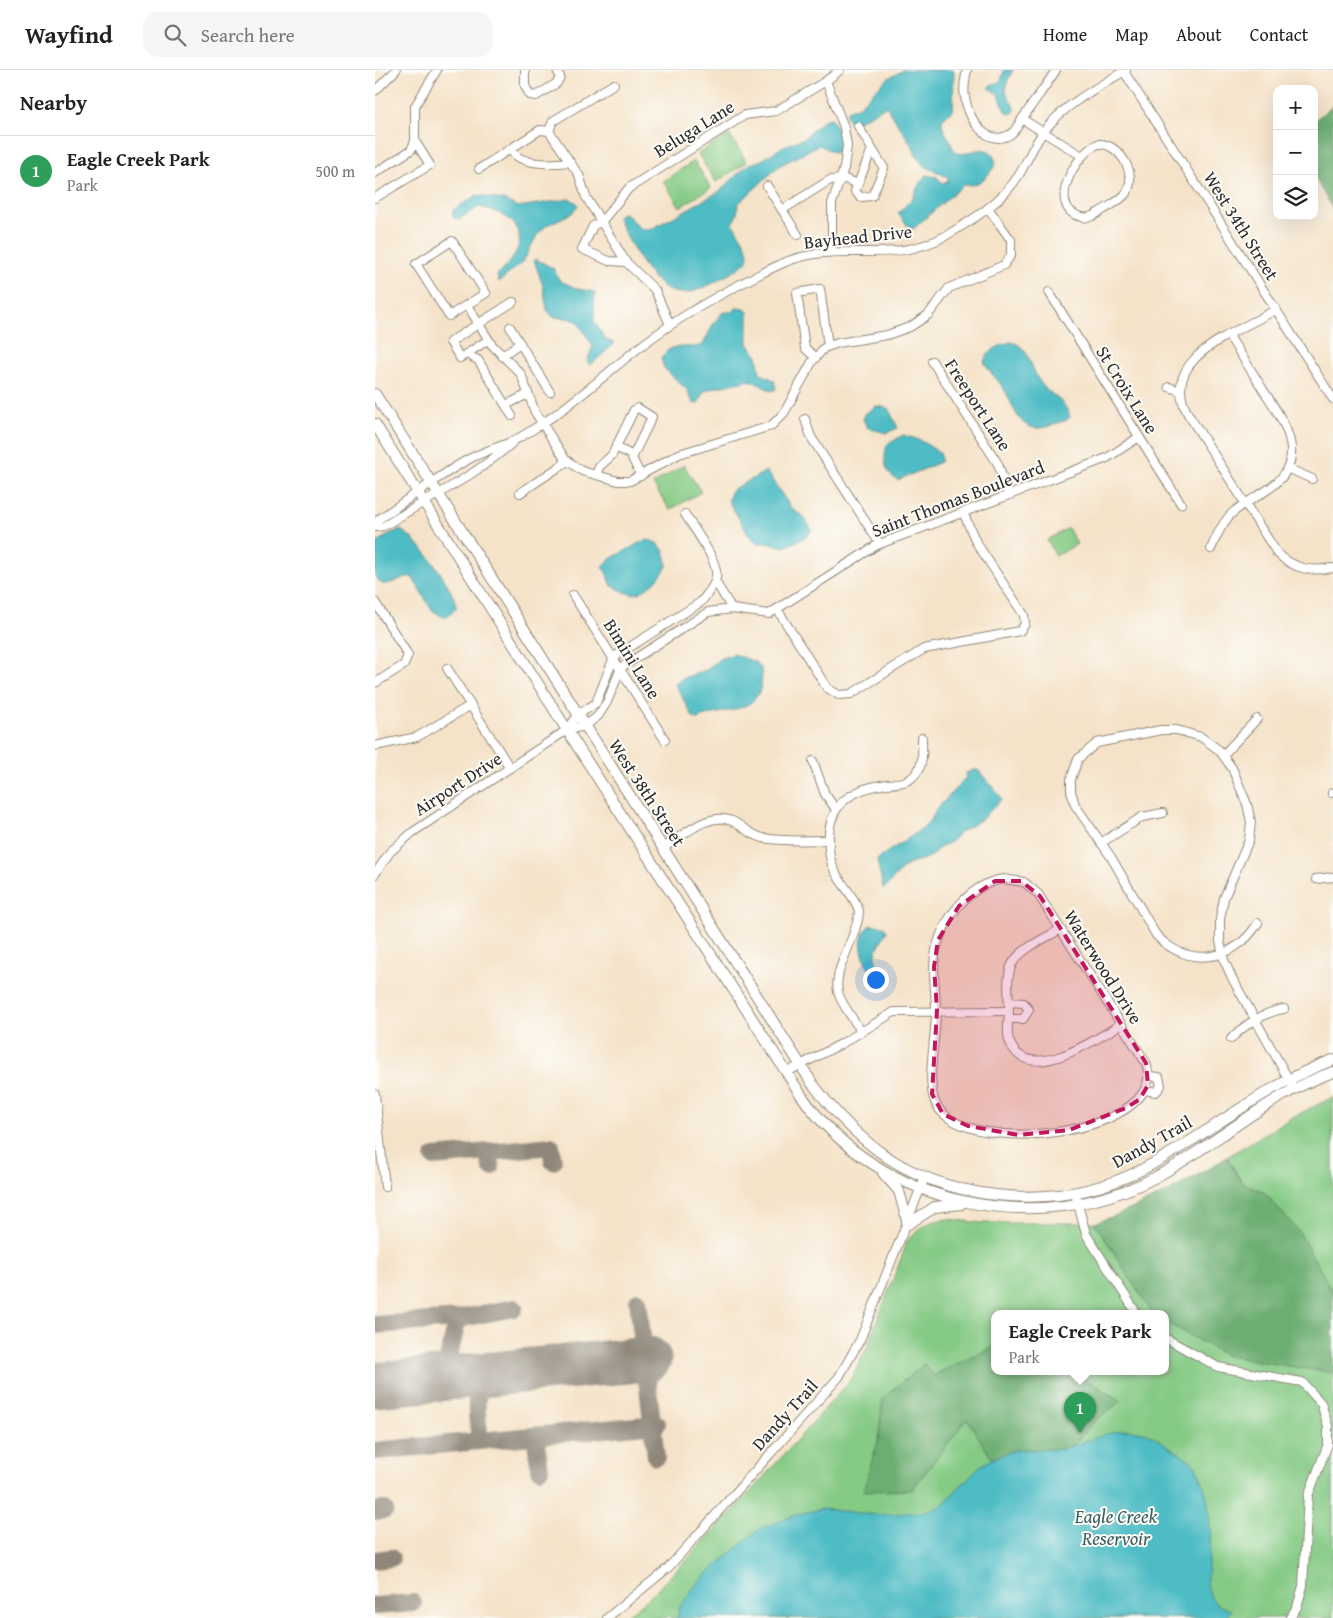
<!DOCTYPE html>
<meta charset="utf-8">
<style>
:root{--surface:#fff;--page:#f6f6f6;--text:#222;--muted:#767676;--line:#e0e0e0;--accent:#0b8043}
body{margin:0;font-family:"Gentium Book Plus",serif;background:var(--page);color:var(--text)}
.controls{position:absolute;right:15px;top:15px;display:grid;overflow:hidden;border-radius:10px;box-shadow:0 5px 20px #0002}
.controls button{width:45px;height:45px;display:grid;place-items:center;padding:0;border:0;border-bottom:1px solid var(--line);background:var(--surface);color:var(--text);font:25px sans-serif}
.you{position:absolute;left:500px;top:909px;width:18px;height:18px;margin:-12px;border:4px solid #fff;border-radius:50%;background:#1a73e8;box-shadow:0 0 0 8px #1a73e833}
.badge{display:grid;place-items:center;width:32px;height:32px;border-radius:50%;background:var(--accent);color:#fff;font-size:16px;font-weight:700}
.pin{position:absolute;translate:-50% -41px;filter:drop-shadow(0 1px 2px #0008)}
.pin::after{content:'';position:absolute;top:26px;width:18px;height:15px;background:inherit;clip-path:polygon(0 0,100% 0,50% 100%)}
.popup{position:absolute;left:616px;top:1240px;width:178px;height:65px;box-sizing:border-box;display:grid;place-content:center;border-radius:10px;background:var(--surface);filter:drop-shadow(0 1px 4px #0005);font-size:16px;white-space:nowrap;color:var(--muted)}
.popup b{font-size:19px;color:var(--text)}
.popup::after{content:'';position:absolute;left:50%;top:100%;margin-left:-10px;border:10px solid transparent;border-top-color:var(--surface)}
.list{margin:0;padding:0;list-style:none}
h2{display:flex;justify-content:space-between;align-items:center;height:65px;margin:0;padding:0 20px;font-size:21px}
h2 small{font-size:16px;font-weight:400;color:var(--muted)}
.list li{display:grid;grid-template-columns:32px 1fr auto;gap:15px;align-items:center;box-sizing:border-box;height:70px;padding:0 20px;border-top:1px solid var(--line)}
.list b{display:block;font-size:19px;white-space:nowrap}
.list p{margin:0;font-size:16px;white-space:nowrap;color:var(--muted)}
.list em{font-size:16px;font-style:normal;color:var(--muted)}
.icon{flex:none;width:28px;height:28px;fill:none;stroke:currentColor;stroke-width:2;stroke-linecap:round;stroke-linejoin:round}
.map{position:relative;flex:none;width:958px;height:1548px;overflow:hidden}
header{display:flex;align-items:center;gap:30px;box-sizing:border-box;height:70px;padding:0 25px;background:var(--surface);border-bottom:1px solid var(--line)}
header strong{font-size:24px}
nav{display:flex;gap:28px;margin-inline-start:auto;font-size:18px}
.search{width:350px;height:45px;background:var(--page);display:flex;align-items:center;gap:12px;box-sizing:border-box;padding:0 18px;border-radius:15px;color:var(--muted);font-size:19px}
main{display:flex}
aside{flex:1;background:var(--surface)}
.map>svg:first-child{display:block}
.green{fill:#85ca85;stroke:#587a58}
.forest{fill:#6cae72;stroke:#4c6c4e}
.water{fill:#4ebcc5;stroke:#3c7478}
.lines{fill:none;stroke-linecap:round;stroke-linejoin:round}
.taxiway{stroke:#90877a;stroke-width:18}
.runway{stroke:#90877a;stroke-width:45}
.minor-casing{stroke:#90877a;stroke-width:10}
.major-casing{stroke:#90877a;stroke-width:12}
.minor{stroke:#fff;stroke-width:8}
.major{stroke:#fff;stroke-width:10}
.marked{fill:#c2185b;fill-opacity:0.2;stroke:#c2185b;stroke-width:4;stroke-dasharray:10 6;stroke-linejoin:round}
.labels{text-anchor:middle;stroke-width:4;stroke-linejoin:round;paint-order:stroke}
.street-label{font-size:18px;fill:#2b2b2b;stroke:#fdfcf7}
.water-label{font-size:19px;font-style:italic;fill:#375e61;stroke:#fdfcf7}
</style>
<header>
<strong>Wayfind</strong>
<div class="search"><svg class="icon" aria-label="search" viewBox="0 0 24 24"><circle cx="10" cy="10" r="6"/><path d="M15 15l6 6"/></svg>Search here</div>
<nav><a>Home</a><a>Map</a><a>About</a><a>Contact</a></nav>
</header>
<main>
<aside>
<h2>Nearby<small></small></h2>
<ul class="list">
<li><span class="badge" style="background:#2e9e5b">1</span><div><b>Eagle Creek Park</b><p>Park</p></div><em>500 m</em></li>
</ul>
</aside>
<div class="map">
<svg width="958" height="1548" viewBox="0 0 958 1548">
<rect width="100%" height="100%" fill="#fdfcf7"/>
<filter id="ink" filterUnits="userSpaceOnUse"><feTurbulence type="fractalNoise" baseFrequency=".02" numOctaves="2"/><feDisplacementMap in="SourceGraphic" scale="10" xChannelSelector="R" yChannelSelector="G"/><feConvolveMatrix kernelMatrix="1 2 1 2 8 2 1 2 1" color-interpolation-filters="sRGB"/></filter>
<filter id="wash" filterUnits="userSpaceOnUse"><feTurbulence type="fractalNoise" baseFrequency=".0096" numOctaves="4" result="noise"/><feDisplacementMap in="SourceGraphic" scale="20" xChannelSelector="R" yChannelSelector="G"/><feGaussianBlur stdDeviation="1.12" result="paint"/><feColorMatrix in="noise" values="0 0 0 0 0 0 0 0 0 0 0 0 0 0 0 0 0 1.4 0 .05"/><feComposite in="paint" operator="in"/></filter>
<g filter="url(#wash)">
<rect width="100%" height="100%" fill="#f5e3c9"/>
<g class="green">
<path d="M354,64l18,28 -31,20 -18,-28z"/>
<path d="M319,91l17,27 -31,19 -17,-26z"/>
<path d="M309,395l17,27 -31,18 -17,-26z"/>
<path d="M693,458l9,16 -21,12 -9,-16z"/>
<path d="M958,1027v196l-69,-101 -22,-9 -15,-26 64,-39z"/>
<path d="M574,1149l32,4h114l58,91h-158v58h170v-58l55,-40 113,79v265h-710l25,-19 77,-79 124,-138 17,-32 42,-110c12,-14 23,-20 41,-21z"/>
</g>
<g class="forest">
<path d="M958,35v105l-19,-34v-55z"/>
<path d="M852,1087l15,26 22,9 36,41 33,60v80l-106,-17 -62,-34v-8h-12l-58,-91c51,-18 86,-37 132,-66z"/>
<path d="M620,1276v26h70l27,11 29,18 -25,19 -22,24 -11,5 -48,1 -23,9 -25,-40 -55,71 -49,1 15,-50 5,-43 41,-34 10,11z"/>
</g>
<g class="water">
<path d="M528,0h51l-1,40 -11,9c0,9 2,12 7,19 2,4 3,11 7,14 8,8 34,-17 40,12 -8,13 -18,23 -33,21l-50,44 -5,-3 -10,-13 14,-14 7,-15 7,-9 11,2 6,6 5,-1v-5l-22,-10 -8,-8 -8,-17 -24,-36 -29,16h-7l-4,-6 1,-5 12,-5 28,-27z"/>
<path d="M629,0h9c-10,19 -9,21 2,38v3l-4,3 -6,-3 -6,-16 -11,-8 13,-6z"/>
<path d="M456,48c6,7 10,25 6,34h-4l-14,-7 -40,21 -41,38 -1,10 -4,9c6,13 20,25 13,39 -10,9 -22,15 -33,21 -9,5 -22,11 -33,10 -28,-1 -51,-52 -62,-74l2,-5 5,-1 15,15 10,2 70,-39 27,-26 15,-5 20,-13 22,-9 21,-19z"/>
<path d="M102,125l26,5 15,7 51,-8 7,3 2,3 -6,8 -25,12 -10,10 -14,27 -24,20 -2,-7c35,-31 29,-58 -18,-68l-20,12 -6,-1v-8z"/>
<path d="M160,189l18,9 7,13 18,8 17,3 -1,29 12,19 9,3 -22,20 -3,2 -3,-4 6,-15 -16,-25 -10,-3 -14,-1 -6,-7 -4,-24 -9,-26z"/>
<path d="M361,238l9,1 3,3v32l9,11 3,18 14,7 2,9 -4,2 -22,-11 -41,9 -6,3 -5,12 -5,-1 -6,-13 -23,-22 -3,-10c12,-19 28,-7 42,-13l10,-21 10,-12h10z"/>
<path d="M636,272c19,4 19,26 29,40 9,14 25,16 30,35l-3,3c-9,2 -17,7 -26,8 -24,2 -27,-23 -37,-39 -6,-10 -16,-17 -20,-28 4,-10 17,-17 27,-19z"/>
<path d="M501,336l12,2 10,20 -12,5 -18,-5 -5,-8 2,-6z"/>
<path d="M528,365l17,5 20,13 1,8c-2,3 -35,15 -43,19 -14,-7 -15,-21 -11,-35z"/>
<path d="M391,401l26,38 12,8 8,13 -6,7 -21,10 -19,-4h-9l-9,-9 -20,-34 4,-10z"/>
<path d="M25,460c17,6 57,61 56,78l-7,8 -6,1 -11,-7 -20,-33c-10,-2 -17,8 -30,7l-7,-8v-32l16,-11z"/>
<path d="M270,470c16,1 21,11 22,26 -5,10 -22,29 -36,28 -6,-1 -13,-6 -19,-8l-9,-20 7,-7z"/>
<path d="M359,584l21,8 6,6c7,48 -36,39 -64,51l-4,-2 -18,-33 6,-5 27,-10 11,-10z"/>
<path d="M599,700h4l23,27v3l-19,19 -23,14c-6,11 -23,13 -27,23l-27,10 -20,22h-2l-6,-28c15,-14 53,-30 59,-50l30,-33v-4z"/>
<path d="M495,855l14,1 3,6c-6,9 -16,23 -9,34 5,8 7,9 7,19l-7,4c-6,-19 -29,-46 -8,-64z"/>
<path d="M752,1360c20,1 25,5 41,16 9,6 22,12 28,21 12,19 15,53 14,75 0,17 -7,37 0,53 4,10 12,12 21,15l-5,8h-549l2,-10 19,-26 61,-53 39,-15 24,-5 56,6 44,-3 18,-5 39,-40 13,-8 23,-9 48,-1 43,-15z"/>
</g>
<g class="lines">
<g class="taxiway">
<path d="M114,1082l62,-6 2,15"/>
<path d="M59,1087l55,-5 2,15"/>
<path d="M263,1231l18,156"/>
<path d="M0,1255l83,-6 56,-11"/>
<path d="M78,1307l14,4 10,10"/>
<path d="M68,1308l15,-59"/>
<path d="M160,1366l5,33"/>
<path d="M105,1371c-2,-26 -12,-54 15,-68"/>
<path d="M0,1381l282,-27"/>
<path d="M0,1441l10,-1"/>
<path d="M0,1490l16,-2"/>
<path d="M0,1536l38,-3"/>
</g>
<path class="runway" d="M0,1315l274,-26"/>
</g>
</g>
<g filter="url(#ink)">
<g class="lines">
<g class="minor-casing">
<g id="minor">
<path d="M150,0v16l5,9 6,1 21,-13 3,-6 -3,-7"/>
<path d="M592,0c-2,9 -4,18 -2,27 2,20 22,52 46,37 6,-5 9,-13 14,-19 10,-15 21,-29 31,-45"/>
<path d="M748,0l210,329"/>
<path d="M451,11l18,46 3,19 -3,22 -12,35v48"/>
<path d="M0,21l21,-21"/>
<path d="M647,49l60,37"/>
<path d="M483,56l14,23 -17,42 5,6 12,-1 12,-28 -12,-19"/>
<path d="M174,61l4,-10 61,-37"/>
<path d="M40,71v-35l22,-36"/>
<path d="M723,74c20,-2 40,29 29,48 -5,8 -16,13 -24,18 -7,4 -13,9 -22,7 -36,-10 -5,-64 17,-73z"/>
<path d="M135,79c10,17 43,15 60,13l9,13 7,22 40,65"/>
<path d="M104,99l61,-39 9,1 21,31"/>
<path d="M0,103l36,-23 4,-9 15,24 -55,33"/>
<path d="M392,116l31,49"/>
<path d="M407,140l48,-30 15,-1 13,5"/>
<path d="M77,171l34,52 -37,23 -33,-52z"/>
<path d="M674,222l132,212"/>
<path d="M92,235l25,40 29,29 14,38 30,47 17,12 36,10h12l49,-27 92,-28 13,-13 28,-51 12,-14 14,-5 49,-8 23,-8 18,-12 21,-27 55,-23 7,-10v-15l-23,-32"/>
<path d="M900,240c-36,22 -119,47 -87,104l89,139c17,16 33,19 56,15"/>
<path d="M295,255l-15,-35 -29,-28 -17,-1 -27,-12 11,-23 9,-5 27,-33 116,-73 31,-4 50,-30 14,-11"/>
<path d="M135,257l40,65"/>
<path d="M113,270l-28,18 -10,-16 63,-40"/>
<path d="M91,284l12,6 34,56"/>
<path d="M127,286l18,-13"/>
<path d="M440,287l-10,-9 -8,-55 23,-4 8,57"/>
<path d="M557,291l66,103 10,30"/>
<path d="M794,317l12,4"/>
<path d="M131,335l22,-11"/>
<path d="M430,349l6,18 69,107"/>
<path d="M241,377l17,9"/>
<path d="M912,398l25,11"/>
<path d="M221,405l3,-8 13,-12 22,-45 4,-2 14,9 -20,41 9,18"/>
<path d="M145,423l48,-32"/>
<path d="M0,454l4,-5c30,-20 59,-43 90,-60 15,-8 31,-12 46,-19 12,-6 23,-14 34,-21 34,-23 63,-51 96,-76 41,-31 89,-57 136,-79 57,-26 108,4 166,-29 27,-16 55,-33 72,-60 10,-17 16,-35 30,-50 20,-23 51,-39 77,-55"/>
<path d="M0,457l9,-1c43,-27 90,-49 128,-83"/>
<path d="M836,479c17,-42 25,-38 59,-61 42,-30 12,-69 -8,-100 -11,-18 -22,-35 -33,-52"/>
<path d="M340,511l17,28"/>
<path d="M198,525l92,145"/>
<path d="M0,532l33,53 -4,10 -29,18"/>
<path d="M402,539l50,79 12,7 12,-1 73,-45 96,-18 5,-7 -1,-9 -48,-73 -13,-30"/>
<path d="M72,598l63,100"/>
<path d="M192,660l11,-15 18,-12 18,-46 87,-55c6,-8 13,-15 15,-24 4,-16 -23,-50 -31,-64"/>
<path d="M0,676l42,-9 54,-32"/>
<path d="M848,685l34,-36"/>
<path d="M438,691l12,33 10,14"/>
<path d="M957,723h1"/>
<path d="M726,773l41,-26 21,-4"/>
<path d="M288,778c20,-12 45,-37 69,-27 11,5 18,14 31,17 21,4 45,2 66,2"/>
<path d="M0,804l15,-22 23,-20 154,-102 18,-4 13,-10 9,-14 14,-34 4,-3 83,-53 24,-3 37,5 108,-69 230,-87 32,-21"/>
<path d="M628,809l21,3 14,12 108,169c25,71 -177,96 -209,43 -13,-22 0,-70 -1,-97 0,-17 -4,-35 -1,-53 5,-33 32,-71 68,-77z"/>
<path d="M941,809l17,-2"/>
<path d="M883,853c-25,40 -71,45 -102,12l-45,-78 -36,-52 -4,-14v-12l7,-20 19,-16 64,-13h16l24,7 18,13 13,18 15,36 4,18 -2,18 -25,58 -4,21v22l4,19 8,18 62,111"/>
<path d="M686,859c-15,9 -37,18 -47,32 -9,13 -5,34 -5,49 0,9 -3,21 0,30 16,48 88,-1 112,-16"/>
<path d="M634,949h14l6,-9 -5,-7 -15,-1"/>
<path d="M486,961c-7,-11 -17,-23 -22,-36 -9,-23 19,-57 20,-84 -6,-20 -25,-31 -29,-54 -7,-45 12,-67 57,-73 12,-1 23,-1 30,-12 7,-9 5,-23 5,-34"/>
<path d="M856,969c11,-13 36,-28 53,-30"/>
<path d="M412,1002l54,-28 53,-32 115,-1"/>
<path d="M770,1020l11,2 5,-6 -2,-9 -10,-1"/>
<path d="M0,1024l10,93"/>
<path d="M701,1127l10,37 51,80"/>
<path d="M790,1268l53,29 84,15 19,21 7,23v18l-20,52 -5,90 -6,21 -7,11"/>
<path d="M232,1548l61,-50 171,-191 21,-37 65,-163"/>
</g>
</g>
<g class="major-casing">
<g id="major">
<path d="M0,324l437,689c21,28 46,54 75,74 74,48 178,53 256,12 65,-34 121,-84 190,-109"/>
<path d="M0,354l192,306 234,365c77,111 235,144 353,83 61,-32 113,-83 179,-106"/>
<path d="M508,1103l16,18 9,33"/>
<path d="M533,1154l27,-17 26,-3"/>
</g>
</g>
<use href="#minor" class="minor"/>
<use href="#major" class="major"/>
</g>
</g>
<path class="marked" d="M620,811h26l19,15 106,167 2,22 -8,14 -14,9 -57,22 -50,5 -51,-9 -25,-12 -11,-20 5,-84 -3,-43 4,-27 21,-34z"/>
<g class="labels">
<g class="street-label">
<text transform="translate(319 59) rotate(-32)" y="6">Beluga Lane</text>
<text transform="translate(866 156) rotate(58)" y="6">West 34th Street</text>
<text transform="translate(483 167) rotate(-6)" y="6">Bayhead Drive</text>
<text transform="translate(752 320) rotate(58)" y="6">St Croix Lane</text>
<text transform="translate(603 335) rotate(57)" y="6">Freeport Lane</text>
<text transform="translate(583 429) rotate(-21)" y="6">Saint Thomas Boulevard</text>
<text transform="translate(257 589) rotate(58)" y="6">Bimini Lane</text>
<text transform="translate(83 714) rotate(-33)" y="6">Airport Drive</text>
<text transform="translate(272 723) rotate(57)" y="6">West 38th Street</text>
<text transform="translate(728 897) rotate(58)" y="6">Waterwood Drive</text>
<text transform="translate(777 1072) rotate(-29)" y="6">Dandy Trail</text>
<text transform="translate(410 1345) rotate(-48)" y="6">Dandy Trail</text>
</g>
<g class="water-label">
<text x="741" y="1453">Eagle Creek<tspan x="741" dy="22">Reservoir</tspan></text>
</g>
</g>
</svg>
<div class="controls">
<button>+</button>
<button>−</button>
<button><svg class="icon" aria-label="layers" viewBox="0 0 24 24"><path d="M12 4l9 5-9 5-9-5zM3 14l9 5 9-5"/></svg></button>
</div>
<div class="you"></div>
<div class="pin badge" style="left:705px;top:1363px;background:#2e9e5b">1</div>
<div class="popup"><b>Eagle Creek Park</b>Park</div>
</div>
</main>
